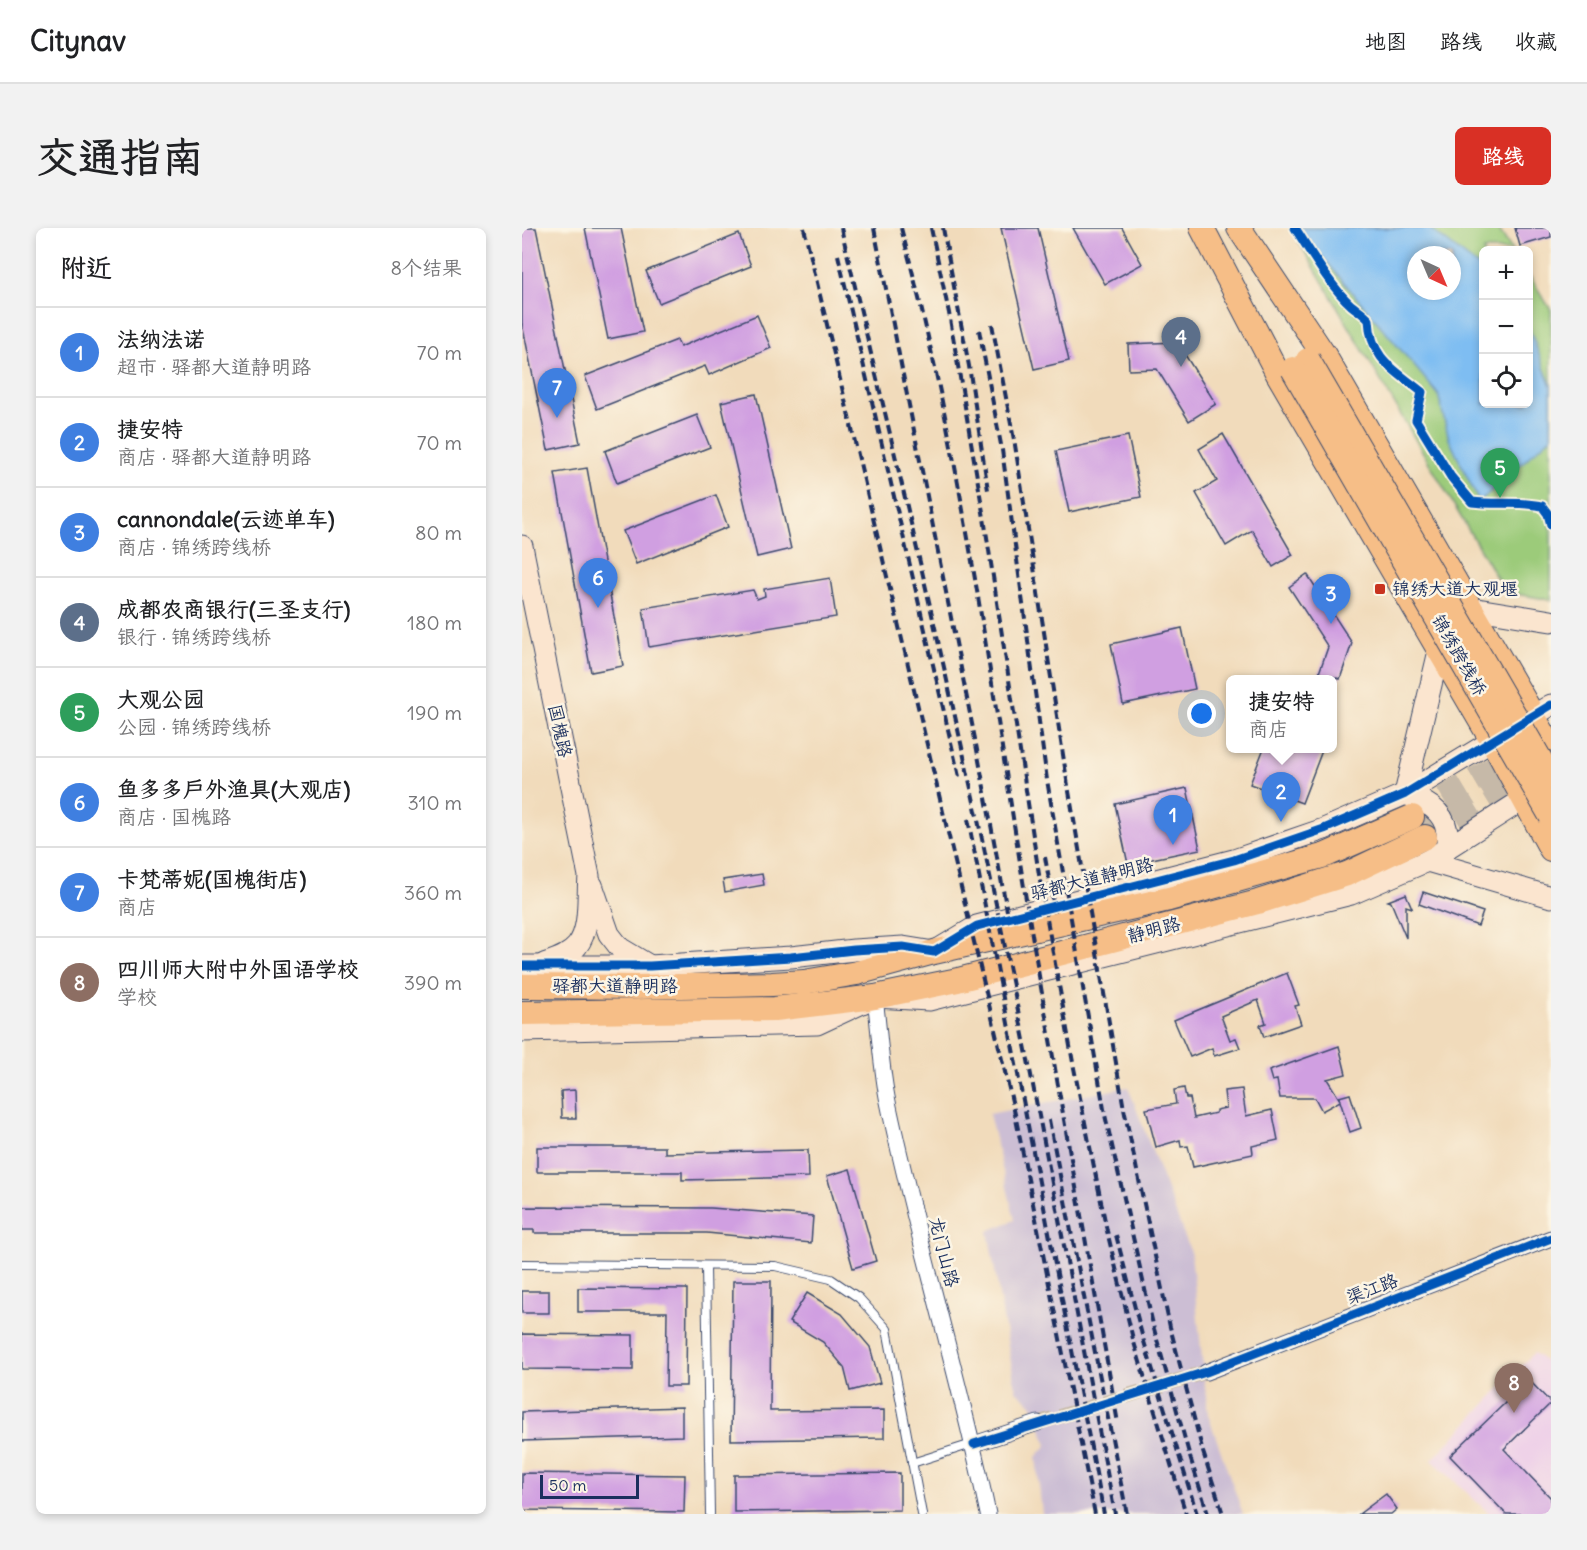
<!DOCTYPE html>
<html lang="zh">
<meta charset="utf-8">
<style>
:root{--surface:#fff;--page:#f2f2f2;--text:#202124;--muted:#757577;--line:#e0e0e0;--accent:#d93025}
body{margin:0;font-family:Delius,"LXGW WenKai TC",sans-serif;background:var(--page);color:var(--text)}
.controls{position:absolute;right:18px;top:18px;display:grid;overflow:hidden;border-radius:9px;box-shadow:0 3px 9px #0003}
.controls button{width:54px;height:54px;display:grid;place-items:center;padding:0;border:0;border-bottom:2px solid var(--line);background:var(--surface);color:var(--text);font:30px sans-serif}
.compass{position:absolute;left:885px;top:18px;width:54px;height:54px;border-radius:50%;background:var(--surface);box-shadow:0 3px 9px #0003;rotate:136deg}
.scale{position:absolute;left:18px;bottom:15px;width:99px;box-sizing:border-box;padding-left:6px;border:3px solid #1b2f5e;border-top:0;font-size:16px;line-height:21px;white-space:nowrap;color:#1b2f5e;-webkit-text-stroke:4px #fcf5e5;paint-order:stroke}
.you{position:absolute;left:680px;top:486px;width:21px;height:21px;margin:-15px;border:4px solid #fff;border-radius:50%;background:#1a73e8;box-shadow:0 0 0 9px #1a73e833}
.badge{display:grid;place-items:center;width:39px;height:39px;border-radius:50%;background:var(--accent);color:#fff;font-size:20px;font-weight:700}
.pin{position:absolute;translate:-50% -50px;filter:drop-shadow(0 2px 3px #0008)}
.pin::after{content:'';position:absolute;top:32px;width:21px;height:18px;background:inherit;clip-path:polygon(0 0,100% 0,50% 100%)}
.popup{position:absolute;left:704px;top:447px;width:111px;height:78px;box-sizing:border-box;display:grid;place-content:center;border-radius:9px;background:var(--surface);filter:drop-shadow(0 2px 4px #0005);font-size:20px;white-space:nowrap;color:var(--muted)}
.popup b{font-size:22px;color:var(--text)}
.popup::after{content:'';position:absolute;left:50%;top:100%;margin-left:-12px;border:12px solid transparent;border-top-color:var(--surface)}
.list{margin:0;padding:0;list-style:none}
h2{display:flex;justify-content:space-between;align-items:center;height:78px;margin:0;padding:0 24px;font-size:26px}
h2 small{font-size:20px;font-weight:400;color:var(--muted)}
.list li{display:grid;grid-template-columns:39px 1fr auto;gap:18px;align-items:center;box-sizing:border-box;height:90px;padding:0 24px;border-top:2px solid var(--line)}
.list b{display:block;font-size:22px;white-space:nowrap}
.list p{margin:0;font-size:20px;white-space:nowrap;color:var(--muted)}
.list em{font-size:20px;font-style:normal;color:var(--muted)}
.icon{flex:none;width:33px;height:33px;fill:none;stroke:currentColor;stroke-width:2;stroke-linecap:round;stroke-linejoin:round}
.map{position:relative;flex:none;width:1029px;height:1286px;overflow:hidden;border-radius:9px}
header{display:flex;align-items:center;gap:36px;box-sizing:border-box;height:84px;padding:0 30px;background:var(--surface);border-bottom:2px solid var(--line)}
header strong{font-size:28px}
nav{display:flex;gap:33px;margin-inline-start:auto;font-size:21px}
.intro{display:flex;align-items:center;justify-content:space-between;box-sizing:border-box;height:144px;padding:0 36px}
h1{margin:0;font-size:42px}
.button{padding:15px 27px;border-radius:9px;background:var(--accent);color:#fff;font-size:21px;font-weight:700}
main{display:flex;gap:36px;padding:0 36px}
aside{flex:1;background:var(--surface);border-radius:9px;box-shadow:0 3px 9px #0003}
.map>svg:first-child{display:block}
.built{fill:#eed0e8}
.industrial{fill:#ccbed4}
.green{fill:#9ccb7a;stroke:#5c7d6c;stroke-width:1.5;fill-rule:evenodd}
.water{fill:#7ebdf2;stroke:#4c76a8;stroke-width:1.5;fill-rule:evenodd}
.building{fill:#d09fe1}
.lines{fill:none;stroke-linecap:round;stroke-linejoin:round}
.street-tunnel{stroke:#c6b9a8;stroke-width:15;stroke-dasharray:15 8;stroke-linecap:butt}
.primary-tunnel{stroke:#c6b9a8;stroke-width:24;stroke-dasharray:24 12;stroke-linecap:butt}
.lane-casing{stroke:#3b496c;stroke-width:10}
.street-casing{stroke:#3b496c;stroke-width:17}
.secondary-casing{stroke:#3b496c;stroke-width:23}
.primary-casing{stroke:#3b496c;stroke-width:26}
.lane{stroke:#fff;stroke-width:8}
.street{stroke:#fff;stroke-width:15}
.secondary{stroke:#fbe5cf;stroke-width:21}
.primary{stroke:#f6be87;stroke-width:24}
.rail{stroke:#1b2f5e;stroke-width:4;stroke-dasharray:9 4.5;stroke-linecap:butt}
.primary-bridge-casing{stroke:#3b496c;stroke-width:26;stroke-linecap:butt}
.primary-bridge{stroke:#f6be87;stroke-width:24}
.cycleway-casing{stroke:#fcf5e5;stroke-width:13}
.cycleway{stroke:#0057b8;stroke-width:9}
.poi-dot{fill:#c8321e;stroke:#fcf5e5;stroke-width:2}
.labels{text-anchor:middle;stroke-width:5;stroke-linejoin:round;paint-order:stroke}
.poi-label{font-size:18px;fill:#1b2f5e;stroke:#fcf5e5;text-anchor:start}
.street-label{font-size:18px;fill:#1b2f5e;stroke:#fcf5e5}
</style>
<header>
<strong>Citynav</strong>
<nav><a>地图</a><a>路线</a><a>收藏</a></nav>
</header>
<div class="intro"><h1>交通指南</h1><a class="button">路线</a></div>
<main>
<aside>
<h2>附近<small>8个结果</small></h2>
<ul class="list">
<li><span class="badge" style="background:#3f7fe0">1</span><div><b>法纳法诺</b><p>超市 · 驿都大道静明路</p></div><em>70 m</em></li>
<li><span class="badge" style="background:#3f7fe0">2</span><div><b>捷安特</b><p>商店 · 驿都大道静明路</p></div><em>70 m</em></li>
<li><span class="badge" style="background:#3f7fe0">3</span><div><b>cannondale(云迹单车)</b><p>商店 · 锦绣跨线桥</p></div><em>80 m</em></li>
<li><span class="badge" style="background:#5c6f8a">4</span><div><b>成都农商银行(三圣支行)</b><p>银行 · 锦绣跨线桥</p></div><em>180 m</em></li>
<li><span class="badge" style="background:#2e9e5b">5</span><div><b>大观公园</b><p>公园 · 锦绣跨线桥</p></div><em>190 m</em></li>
<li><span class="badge" style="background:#3f7fe0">6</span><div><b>鱼多多户外渔具(大观店)</b><p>商店 · 国槐路</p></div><em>310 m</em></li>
<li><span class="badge" style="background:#3f7fe0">7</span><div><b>卡梵蒂妮(国槐街店)</b><p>商店</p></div><em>360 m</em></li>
<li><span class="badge" style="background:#8d6e63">8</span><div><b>四川师大附中外国语学校</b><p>学校</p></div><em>390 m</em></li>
</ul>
</aside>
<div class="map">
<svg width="1029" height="1286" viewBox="0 0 1029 1286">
<rect width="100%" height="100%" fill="#fcf5e5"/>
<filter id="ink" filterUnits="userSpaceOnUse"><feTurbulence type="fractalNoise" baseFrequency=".0167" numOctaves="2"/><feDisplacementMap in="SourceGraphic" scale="12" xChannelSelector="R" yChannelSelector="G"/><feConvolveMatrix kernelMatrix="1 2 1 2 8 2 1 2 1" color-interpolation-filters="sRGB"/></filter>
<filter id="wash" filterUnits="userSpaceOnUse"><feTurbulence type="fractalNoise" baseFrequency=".008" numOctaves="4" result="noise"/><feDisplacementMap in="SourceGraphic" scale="24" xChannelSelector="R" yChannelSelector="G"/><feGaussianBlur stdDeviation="1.35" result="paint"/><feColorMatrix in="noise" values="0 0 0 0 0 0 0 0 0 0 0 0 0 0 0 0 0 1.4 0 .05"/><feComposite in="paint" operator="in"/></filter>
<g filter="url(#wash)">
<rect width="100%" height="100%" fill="#f1dbbb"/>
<path class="built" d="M1012,1125l17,13v148h-61l-58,-54z"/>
<path class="industrial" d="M606,859l63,166 17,162 35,99h-201l-6,-57 11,-12 -15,-41 -16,-13 -28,-160 27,-11 -26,-106z"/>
<path class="green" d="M769,0h207l14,22h-28v154h44l1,-129 22,35v290l-46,-8zM894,27h36v36h-36z"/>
<path class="water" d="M776,0h131l54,42 1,134h44l1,-76 22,58v51l-72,65 -30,-63 -11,-45zM894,27h36v36h-36z"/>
<g id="blocks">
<g class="building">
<path d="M0,0h14l44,215 -32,7 -26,-127z"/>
<path d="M63,0h36l22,104 -35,7z"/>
<path d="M479,0h37l31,133 -35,8z"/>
<path d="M551,0h49l20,36 -37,20z"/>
<path d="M993,0h36v9l-31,9z"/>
<path d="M217,6l12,32 -92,37 -13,-32z"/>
<path d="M235,87l14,33 -62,27 -4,-9 -108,43 -12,-33 92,-36 3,7z"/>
<path d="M655,114l39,62 -27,17 -32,-52 -28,1 -1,-26z"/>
<path d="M234,166l35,155 -34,8 -36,-155z"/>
<path d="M175,187l13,32 -93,36 -12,-32z"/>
<path d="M701,206l70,121 -20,12 -21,-37 -26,16 -30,-53 21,-12 -18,-32z"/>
<path d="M606,208l13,61 -72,15 -13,-61z"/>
<path d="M65,240l36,198 -32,6 -36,-199z"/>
<path d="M194,267l12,32 -92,37 -13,-33z"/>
<path d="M785,346l45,69 -12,36 -21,-6 9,-26 -39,-60z"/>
<path d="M308,350l6,39 -187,30 -6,-39 110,-18 4,9 8,-3 -1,-7z"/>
<path d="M660,400l13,61 -72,15 -12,-60z"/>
<path d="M742,520h59l-21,55 -52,-19z"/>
<path d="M665,560l13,61 -72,15 -13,-60z"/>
<path d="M240,646l2,11 -39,7 -2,-12z"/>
<path d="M901,664l60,20 -5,14 -59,-22z"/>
<path d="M884,666l6,14 -6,-2v32l-15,-36 -3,-1z"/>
<path d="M765,745l12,32 -4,1 6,18 -37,13 -4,-12 6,-2 -8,-23 -37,16 9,24 6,-2 4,10 -26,8 -2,-8 -22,9 -16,-37z"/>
<path d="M817,818l7,28 -19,5 13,21 -1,-3 11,-3 11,34 -11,4 -10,-31 -18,10 -7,-13h-35l-3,-18 -5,1 -3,-10z"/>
<path d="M662,860l2,10h4l4,20 22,-5v-3l10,-2 -2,-17 18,-2 4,27 26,-6 6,30 -26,6 1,8 -60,13 -5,-21 -7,1 -1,-7 -24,7 -10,-38 30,-5 -2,-14z"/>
<path d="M53,862l1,28h-14l-1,-27z"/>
<path d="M15,919h128v6l143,-3 1,27 -127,3v-8h-145z"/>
<path d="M328,941l26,92 -23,7 -26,-92z"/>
<path d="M0,979l189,1 102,8 -2,27 -104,-10h-173v-3h-12z"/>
<path d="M211,1053h38l-1,130 114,-1v28l-153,2z"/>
<path d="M56,1060l109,1 -1,97h-20l1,-74h-89z"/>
<rect x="0" y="1063" width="27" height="22"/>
<path d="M285,1065l35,21 28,33 10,36 -30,8 -6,-24 -21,-25 -34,-20z"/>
<path d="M0,1106l111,1v35l-111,-1z"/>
<path d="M1007,1152l22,23 -47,46 47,49v16h-45l-56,-58z"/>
<path d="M160,1179v29l-160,5v-29z"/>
<path d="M0,1245l163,2 -1,37 -162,-2z"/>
<path d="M378,1245v37l-166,2v-37z"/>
<path d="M864,1266l11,15 -6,5h-32z"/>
</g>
</g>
</g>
<g filter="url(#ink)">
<use href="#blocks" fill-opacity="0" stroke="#3b496c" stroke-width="1.5"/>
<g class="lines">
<path class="street-tunnel" d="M516,1195l168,-51"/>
<g class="primary-tunnel">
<path d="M890,589l110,-65"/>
<path d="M903,609l108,-66"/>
</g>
<g class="lane-casing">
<g id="lane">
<path d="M0,1036l253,2 56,13 28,19 28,31 35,185"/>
<path d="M184,1038l4,248"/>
<path d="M390,1235l60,-19"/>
</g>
</g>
<g class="street-casing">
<g id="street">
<path d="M353,769c4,33 6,68 12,100 29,140 72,277 101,417"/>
<path d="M684,1144l345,-134"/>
<path d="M452,1216l64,-21"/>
</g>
</g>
<g class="secondary-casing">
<g id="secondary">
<path d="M0,318l67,330c-2,21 2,53 -12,70 -8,10 -22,14 -33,18"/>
<path d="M949,380l80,13"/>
<path d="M917,423l-34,143c28,9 48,24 41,56"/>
<path d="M905,633l124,36"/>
<path d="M70,657l17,49 11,14 30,18"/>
<path d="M0,738h128l141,-9 63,-7 49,-3 31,5 43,-26 257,-66 90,-31 81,-35 146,-89"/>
<path d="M0,803l295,-7 58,-27 54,3 422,-106 76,-33 111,-71"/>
</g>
</g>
<g class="primary-casing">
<g id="primary">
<path d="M680,0l76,146 215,368 58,107"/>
<path d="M717,0l85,127 227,392"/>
<path d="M0,758l115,1 135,-3 32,-2 53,-9 77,-21 235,-53 157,-44 86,-38"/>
<path d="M0,785l253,-4 100,-12 83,-17 300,-78 89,-28 78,-37"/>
</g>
</g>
<use href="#lane" class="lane"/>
<use href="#street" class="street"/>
<use href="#secondary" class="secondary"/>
<use href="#primary" class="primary"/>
<g class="rail">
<path d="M282,0l211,886 80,400"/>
<path d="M319,0c54,225 107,450 155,676 43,203 80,407 119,610"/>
<path d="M352,0l101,511 32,172"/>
<path d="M379,0c58,215 87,435 122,653 30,181 63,361 95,542"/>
<path d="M409,0l18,85 35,205 56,363 34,187 33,163 26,108 53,175"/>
<path d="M421,0l26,138 19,124"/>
<path d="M316,27l122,526"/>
<path d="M470,96l23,121 51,329 58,335 46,218 33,125 20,62"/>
<path d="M457,102l23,120 45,330 58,335 49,214 36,128 18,57"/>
<path d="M446,591l136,695"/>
<path d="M523,629l10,56"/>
<path d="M527,892l78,394"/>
<path d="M594,1007l26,100 55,179"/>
</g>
<g class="primary-bridge-casing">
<g id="primary-bridge">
<path d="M786,132l243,418"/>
<path d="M771,141l258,447"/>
</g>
</g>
<use href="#primary-bridge" class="primary-bridge"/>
<g class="cycleway-casing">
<g id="cycleway">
<path d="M773,0c15,23 35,58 56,77 6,5 12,8 18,15 2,40 25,49 53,72l-6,28 35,57 21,25c23,3 47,-1 70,4l6,8 3,11"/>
<path d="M0,738h128l141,-9 63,-7 49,-3 31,5 43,-26 257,-66 90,-31 81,-35 146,-89"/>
<path d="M452,1216l232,-72 345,-134"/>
</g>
</g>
<use href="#cycleway" class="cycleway"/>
</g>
</g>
<rect class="poi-dot" x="852" y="355" width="12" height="12" rx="3"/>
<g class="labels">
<g class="poi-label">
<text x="870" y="367">锦绣大道大观堰</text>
</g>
<g class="street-label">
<text transform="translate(937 427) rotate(60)" y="6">锦绣跨线桥</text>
<text transform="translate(38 503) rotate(78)" y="6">国槐路</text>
<text transform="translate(570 651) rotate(-14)" y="6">驿都大道静明路</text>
<text transform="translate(632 702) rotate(-15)" y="6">静明路</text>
<text x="93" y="764">驿都大道静明路</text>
<text transform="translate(422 1024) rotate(76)" y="6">龙门山路</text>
<text transform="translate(850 1061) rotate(-21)" y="6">渠江路</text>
</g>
</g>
</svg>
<div class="controls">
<button>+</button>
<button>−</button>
<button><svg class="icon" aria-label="locate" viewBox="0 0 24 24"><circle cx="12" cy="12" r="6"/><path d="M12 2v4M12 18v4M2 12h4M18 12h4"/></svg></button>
</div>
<svg class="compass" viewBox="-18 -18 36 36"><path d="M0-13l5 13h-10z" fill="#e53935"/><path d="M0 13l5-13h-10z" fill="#757577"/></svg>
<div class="scale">50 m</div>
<div class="you"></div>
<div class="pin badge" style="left:651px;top:617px;background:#3f7fe0">1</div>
<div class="pin badge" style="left:759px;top:594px;background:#3f7fe0">2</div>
<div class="popup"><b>捷安特</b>商店</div>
<div class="pin badge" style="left:809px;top:396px;background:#3f7fe0">3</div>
<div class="pin badge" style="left:659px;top:139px;background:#5c6f8a">4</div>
<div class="pin badge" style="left:978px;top:270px;background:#2e9e5b">5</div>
<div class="pin badge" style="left:76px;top:380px;background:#3f7fe0">6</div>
<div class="pin badge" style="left:35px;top:190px;background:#3f7fe0">7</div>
<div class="pin badge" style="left:992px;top:1185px;background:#8d6e63">8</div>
</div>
</main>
